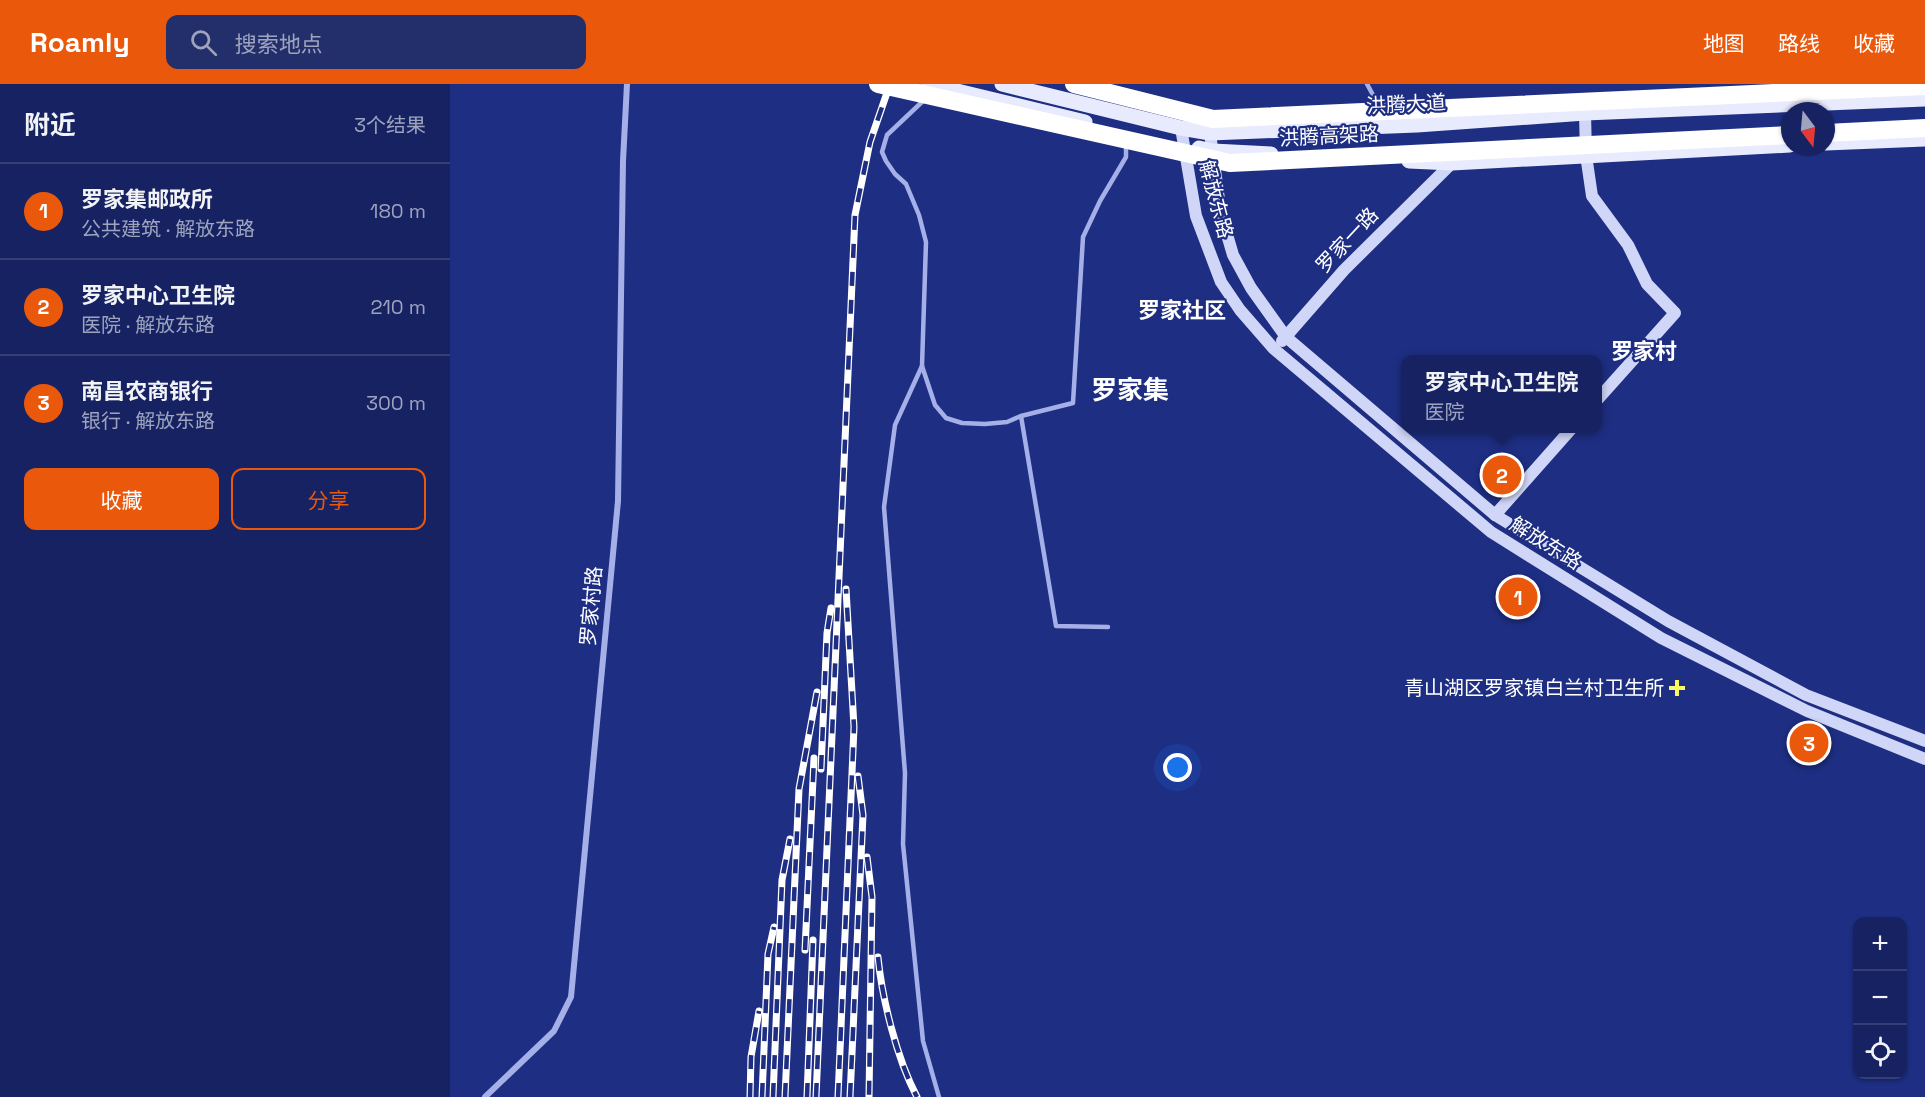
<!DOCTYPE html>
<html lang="zh">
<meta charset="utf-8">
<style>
:root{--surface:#162262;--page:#232f6b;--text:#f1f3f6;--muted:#9ea4be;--line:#353f77;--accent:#ea580c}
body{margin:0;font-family:"Space Grotesk","Noto Sans SC",sans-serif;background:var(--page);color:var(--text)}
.controls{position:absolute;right:18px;bottom:18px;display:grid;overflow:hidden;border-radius:12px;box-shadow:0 2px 4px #0004}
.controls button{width:54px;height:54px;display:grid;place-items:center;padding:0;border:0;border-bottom:2px solid var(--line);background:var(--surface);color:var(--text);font:30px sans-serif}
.compass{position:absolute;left:1331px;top:18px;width:54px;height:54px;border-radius:50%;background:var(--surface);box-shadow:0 2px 4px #0004;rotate:164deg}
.you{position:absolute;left:728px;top:684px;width:21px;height:21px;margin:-15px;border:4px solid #fff;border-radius:50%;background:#1a73e8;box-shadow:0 0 0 9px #1a73e833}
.badge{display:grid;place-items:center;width:39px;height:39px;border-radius:50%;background:var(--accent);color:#fff;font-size:20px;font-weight:700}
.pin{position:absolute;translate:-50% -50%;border:3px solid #fff;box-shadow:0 2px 6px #0006}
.popup{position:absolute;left:951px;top:271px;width:201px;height:78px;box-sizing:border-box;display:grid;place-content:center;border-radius:12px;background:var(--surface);filter:drop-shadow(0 2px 4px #0005);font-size:20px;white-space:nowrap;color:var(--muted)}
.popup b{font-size:22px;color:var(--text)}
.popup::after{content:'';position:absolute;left:50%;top:100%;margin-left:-12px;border:12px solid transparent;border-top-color:var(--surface)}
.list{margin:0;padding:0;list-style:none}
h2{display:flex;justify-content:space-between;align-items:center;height:78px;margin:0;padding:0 24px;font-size:26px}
h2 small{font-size:20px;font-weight:400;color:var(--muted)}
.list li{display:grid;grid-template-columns:39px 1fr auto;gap:18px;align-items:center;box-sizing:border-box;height:96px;padding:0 24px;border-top:2px solid var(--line)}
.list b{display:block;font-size:22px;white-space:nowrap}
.list p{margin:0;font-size:20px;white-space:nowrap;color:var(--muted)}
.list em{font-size:20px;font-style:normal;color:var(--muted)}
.actions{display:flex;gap:12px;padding:18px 24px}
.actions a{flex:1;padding:14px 0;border:2px solid var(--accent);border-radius:12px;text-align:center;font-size:21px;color:var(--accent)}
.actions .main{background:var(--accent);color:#fff}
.icon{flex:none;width:33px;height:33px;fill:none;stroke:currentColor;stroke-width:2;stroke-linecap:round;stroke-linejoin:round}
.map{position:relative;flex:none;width:1475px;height:1013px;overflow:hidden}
header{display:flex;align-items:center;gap:36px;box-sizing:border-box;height:84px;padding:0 30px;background:var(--accent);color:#fff}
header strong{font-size:28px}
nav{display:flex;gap:33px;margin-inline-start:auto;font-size:21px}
.search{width:420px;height:54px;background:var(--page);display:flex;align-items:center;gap:15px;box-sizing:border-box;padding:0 21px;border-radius:12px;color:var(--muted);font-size:22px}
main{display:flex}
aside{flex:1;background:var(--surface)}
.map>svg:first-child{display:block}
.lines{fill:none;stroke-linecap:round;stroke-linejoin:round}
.lane{stroke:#a5b0e9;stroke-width:4.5}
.street{stroke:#a5b0e9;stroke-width:6}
.secondary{stroke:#d0d6f7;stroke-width:12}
.primary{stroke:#e8eafe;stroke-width:15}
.highway{stroke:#fff;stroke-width:18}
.rail-casing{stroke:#fff;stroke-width:7}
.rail{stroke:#1e2e83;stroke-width:4.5;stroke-dasharray:14;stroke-linecap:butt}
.highway-bridge{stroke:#fff;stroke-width:18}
.poi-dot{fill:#f8f764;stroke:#1e2e83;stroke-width:2}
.labels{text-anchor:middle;stroke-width:4.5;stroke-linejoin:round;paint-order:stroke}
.street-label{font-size:20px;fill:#fff;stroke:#1e2e83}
.poi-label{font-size:20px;fill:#fff;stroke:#1e2e83;text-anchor:end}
.quarter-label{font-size:22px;font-weight:bold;fill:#fff;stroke:#1e2e83}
.district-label{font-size:26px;font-weight:bold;fill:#fff;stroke:#1e2e83}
</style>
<header>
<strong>Roamly</strong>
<div class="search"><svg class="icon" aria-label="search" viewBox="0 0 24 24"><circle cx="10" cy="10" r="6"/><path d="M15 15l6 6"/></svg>搜索地点</div>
<nav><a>地图</a><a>路线</a><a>收藏</a></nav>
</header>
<main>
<aside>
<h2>附近<small>3个结果</small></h2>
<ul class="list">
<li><span class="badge">1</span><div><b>罗家集邮政所</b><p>公共建筑 · 解放东路</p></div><em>180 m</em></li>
<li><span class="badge">2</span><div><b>罗家中心卫生院</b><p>医院 · 解放东路</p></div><em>210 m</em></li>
<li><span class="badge">3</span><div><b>南昌农商银行</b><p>银行 · 解放东路</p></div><em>300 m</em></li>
</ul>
<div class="actions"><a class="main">收藏</a><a>分享</a></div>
</aside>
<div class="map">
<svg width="1475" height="1013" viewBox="0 0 1475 1013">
<rect width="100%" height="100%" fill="#1e2e83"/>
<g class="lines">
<g class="lane">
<path d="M917,0l12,22"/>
<path d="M473,17l-36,34 -5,17 4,9 9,13 11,10 13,31 7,27 -4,124 13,39 11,13 16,5 23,1 22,-2 14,-6"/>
<path d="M472,282l-27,59 -11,82 21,266 -2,71 20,197 16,56"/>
<path d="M658,543l-52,-1 -35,-210 52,-13 10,-166 17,-36 26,-44v-14"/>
</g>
<path class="street" d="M35,1013l69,-66 17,-34 47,-496 5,-340 4,-77"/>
<g class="secondary">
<path d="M1135,29l1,42 6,41 36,49 19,39 28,29 -77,86"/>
<path d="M731,44l15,88 25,66 19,28 34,39 217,183 170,106 146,73 118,48"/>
<path d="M760,49l11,81 12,41 18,33 35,49 209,178 173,106 138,74 119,46"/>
<path d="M832,257l62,-71 108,-107"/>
<path d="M1045,431l77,-87"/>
</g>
<g class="primary">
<path d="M478,0l157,38"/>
<path d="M552,0l179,44 29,5 207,-8 168,-12 340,-14"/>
<path d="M1376,59l99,-4"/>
<path d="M749,64l14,3 58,3"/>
<path d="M959,77l43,2 338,-18"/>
</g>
<path class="highway" d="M1376,49l99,-5"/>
<g class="rail-casing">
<g id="rail">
<path d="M371,685l6,-136 4,-25"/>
<path d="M417,773l5,40 -3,200"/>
<path d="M355,866l9,-192"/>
<path d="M428,873c4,42 19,102 39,140"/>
<path d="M300,1013l1,-40 8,-46"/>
<path d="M312,1013l6,-143 6,-27"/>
<path d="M323,1013l9,-217 8,-41"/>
<path d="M335,1013l14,-308 18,-97"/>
<path d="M357,1013l6,-157"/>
<path d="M366,1013l39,-882 15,-73 20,-58"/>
<path d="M388,1013l16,-370 -8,-138"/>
<path d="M400,1013l13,-282 -5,-39"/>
</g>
</g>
<use href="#rail" class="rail"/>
<g class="highway-bridge">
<path d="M428,0l352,79 560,-28"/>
<path d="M624,0l139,35 712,-33"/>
</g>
</g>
<path class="poi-dot" d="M1224 595h6v6h6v6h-6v6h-6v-6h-6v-6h6z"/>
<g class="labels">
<g class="street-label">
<text transform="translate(956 20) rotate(-3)" y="7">洪腾大道</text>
<text transform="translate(879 52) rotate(-3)" y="7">洪腾高架路</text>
<text transform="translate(766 115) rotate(75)" y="7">解放东路</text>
<text transform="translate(897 156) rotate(-47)" y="7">罗家一路</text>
<text transform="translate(1096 459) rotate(32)" y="7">解放东路</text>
<text transform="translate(141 522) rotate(-85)" y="7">罗家村路</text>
</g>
<g class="poi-label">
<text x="1214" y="611">青山湖区罗家镇白兰村卫生所</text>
</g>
<g class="quarter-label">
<text x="732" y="234">罗家社区</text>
<text x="1194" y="275">罗家村</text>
</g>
<g class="district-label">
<text x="680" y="315">罗家集</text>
</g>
</g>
</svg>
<div class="controls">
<button>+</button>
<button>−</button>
<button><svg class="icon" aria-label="locate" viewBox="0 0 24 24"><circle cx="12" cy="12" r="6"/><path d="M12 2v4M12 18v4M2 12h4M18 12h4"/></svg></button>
</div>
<svg class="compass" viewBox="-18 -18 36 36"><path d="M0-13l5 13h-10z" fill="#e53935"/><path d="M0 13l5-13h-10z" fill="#9ea4be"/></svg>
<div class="you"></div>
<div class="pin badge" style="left:1068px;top:513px">1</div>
<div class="pin badge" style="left:1052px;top:391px">2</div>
<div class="popup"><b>罗家中心卫生院</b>医院</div>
<div class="pin badge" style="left:1359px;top:659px">3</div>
</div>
</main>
